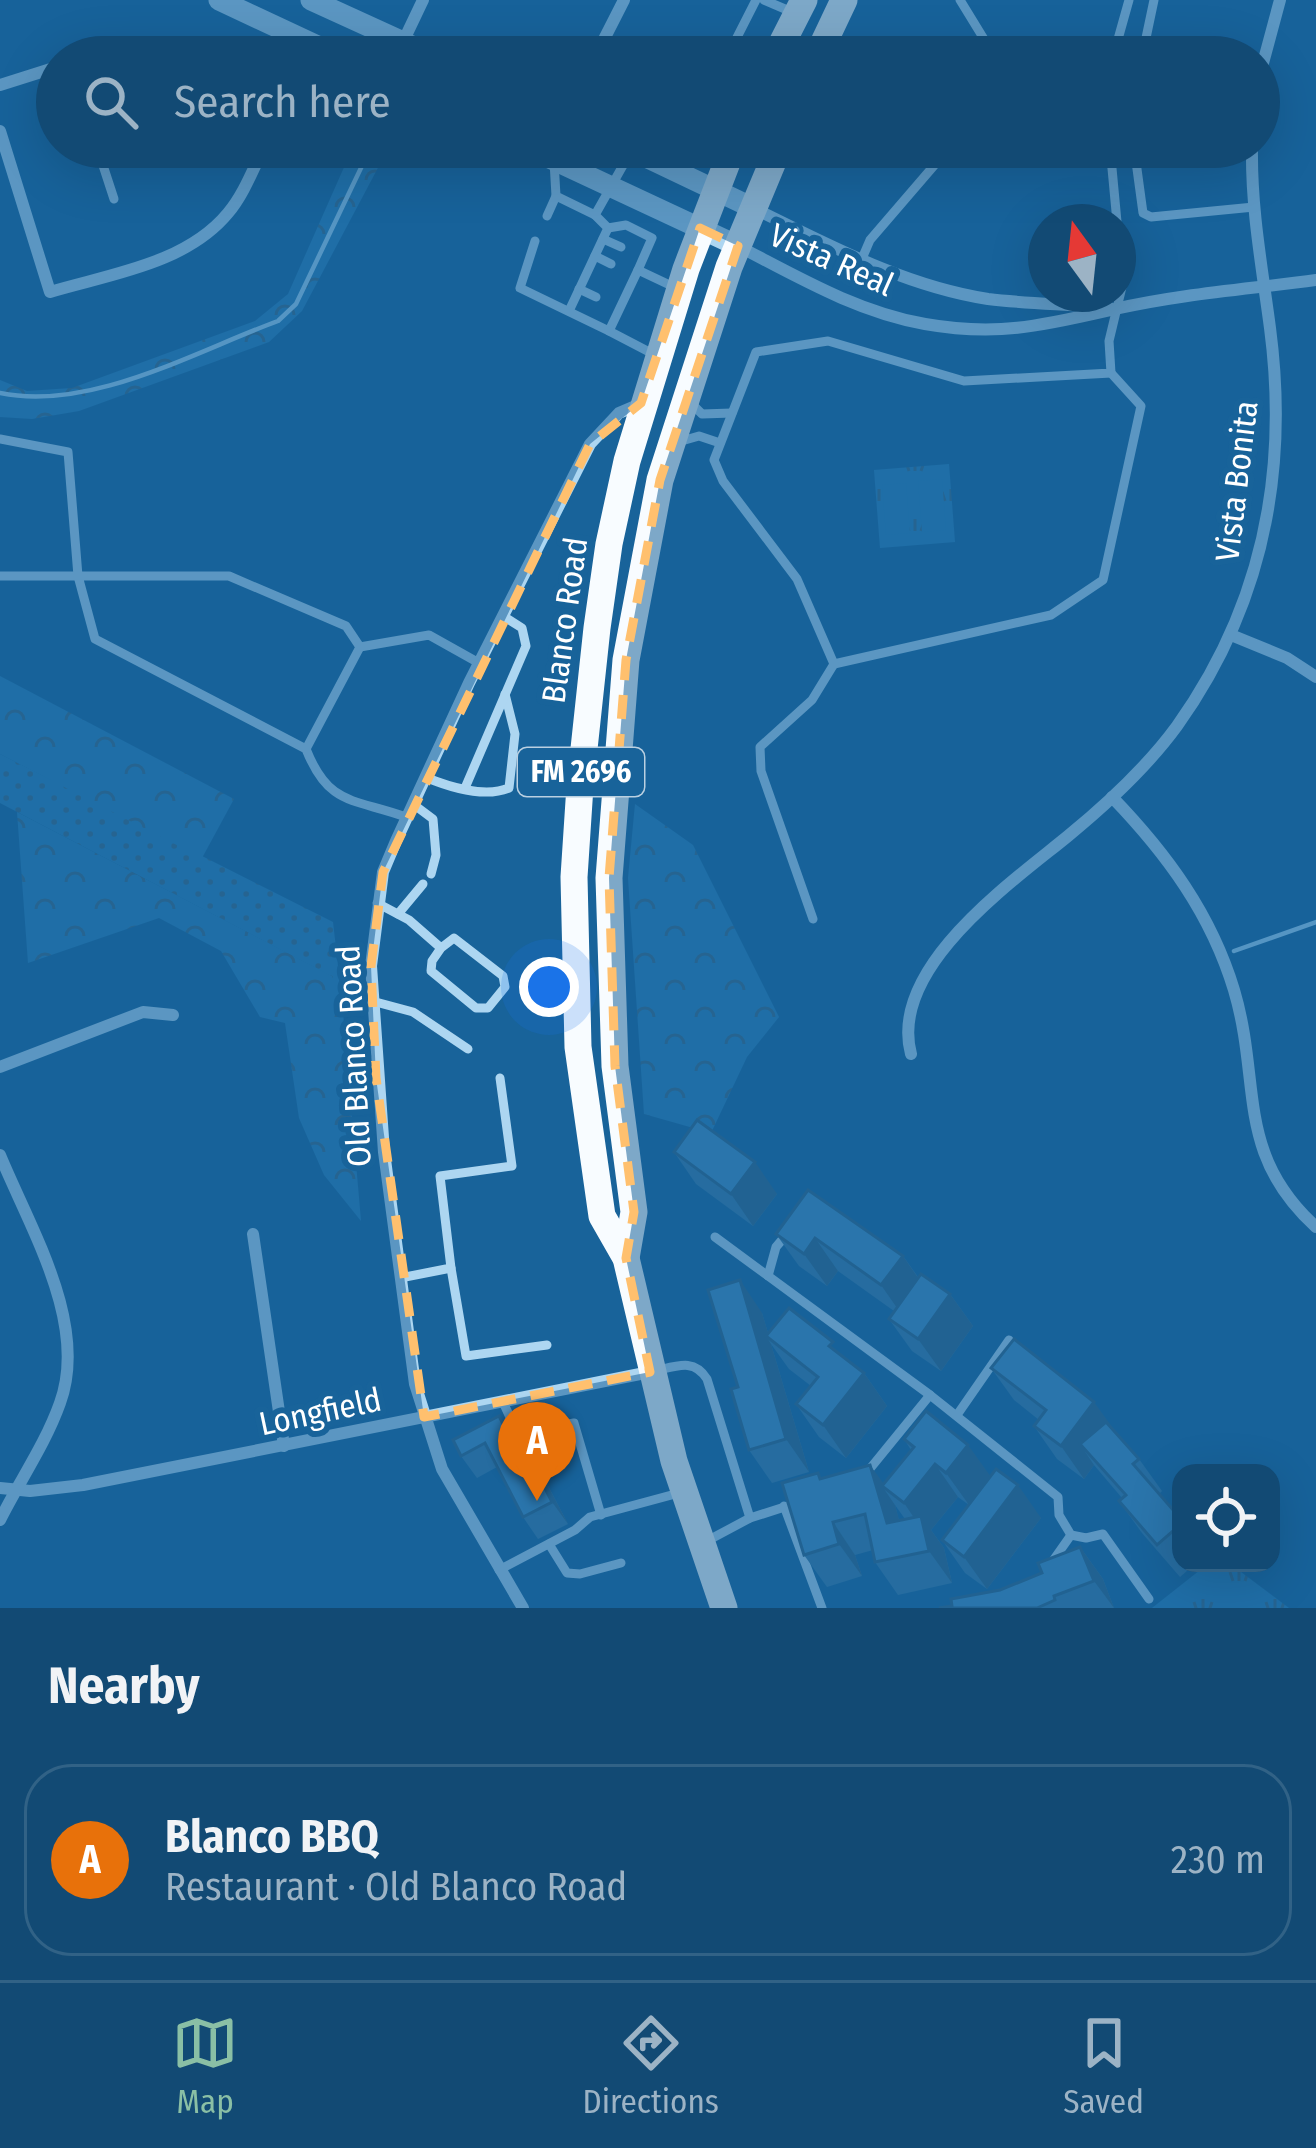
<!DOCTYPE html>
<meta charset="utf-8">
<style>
:root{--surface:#124a74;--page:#1b5179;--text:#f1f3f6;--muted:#9cb3c5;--line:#316286;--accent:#8abfa5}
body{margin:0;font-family:"Fira Sans Condensed",sans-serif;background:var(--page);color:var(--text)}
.controls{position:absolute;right:36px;bottom:36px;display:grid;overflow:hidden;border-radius:24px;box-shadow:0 12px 48px #0002}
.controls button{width:108px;height:108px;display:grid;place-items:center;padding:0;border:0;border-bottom:3px solid var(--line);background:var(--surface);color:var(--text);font:60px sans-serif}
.compass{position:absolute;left:1028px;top:204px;width:108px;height:108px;border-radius:50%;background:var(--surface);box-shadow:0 12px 48px #0002;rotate:345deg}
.you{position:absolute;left:549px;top:987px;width:42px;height:42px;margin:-30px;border:9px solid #fff;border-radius:50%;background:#1a73e8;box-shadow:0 0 0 18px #1a73e833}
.badge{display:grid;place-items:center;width:78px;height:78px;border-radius:50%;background:var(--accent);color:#fff;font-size:39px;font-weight:700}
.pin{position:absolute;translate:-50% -99px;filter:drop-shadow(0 3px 6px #0008)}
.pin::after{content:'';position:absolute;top:63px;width:42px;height:36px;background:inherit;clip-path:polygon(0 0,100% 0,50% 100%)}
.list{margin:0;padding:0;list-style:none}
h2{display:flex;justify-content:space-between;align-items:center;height:156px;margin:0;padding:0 48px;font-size:51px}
h2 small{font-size:39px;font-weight:400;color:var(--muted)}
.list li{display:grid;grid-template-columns:78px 1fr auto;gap:36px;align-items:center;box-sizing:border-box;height:192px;margin:0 24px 24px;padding:0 24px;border:3px solid var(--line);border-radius:48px}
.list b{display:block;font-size:45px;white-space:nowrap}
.list p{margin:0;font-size:39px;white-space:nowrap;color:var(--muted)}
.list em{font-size:39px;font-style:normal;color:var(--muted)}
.icon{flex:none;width:66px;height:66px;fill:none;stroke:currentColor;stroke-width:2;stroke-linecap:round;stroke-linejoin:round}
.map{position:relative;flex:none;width:1316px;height:1608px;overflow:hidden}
.search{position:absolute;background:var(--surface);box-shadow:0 12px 48px #0002;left:36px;right:36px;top:36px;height:132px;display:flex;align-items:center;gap:30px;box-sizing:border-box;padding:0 42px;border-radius:66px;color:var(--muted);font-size:45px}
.sheet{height:372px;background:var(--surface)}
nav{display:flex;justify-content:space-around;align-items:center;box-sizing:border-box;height:168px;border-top:3px solid var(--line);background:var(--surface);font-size:33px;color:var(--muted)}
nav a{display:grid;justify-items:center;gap:6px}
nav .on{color:var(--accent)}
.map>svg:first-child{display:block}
.grass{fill:url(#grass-dots)}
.forest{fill:url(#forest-crowns)}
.park{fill:url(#park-tufts)}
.pitch{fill:#287db6}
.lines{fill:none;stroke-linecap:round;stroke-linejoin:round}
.stream{stroke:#a0d3f4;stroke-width:4.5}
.service{stroke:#add6f1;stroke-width:9}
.minor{stroke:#add6f1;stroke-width:12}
.tertiary{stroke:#add6f1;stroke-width:21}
.primary{stroke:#f8fcff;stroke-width:27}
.wall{fill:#3879a6;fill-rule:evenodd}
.shaded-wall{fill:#2e6387}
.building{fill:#418dc1;stroke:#2e6387;stroke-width:3}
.marked{fill:none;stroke:#ffc06e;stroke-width:9;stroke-dasharray:24 15;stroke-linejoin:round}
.labels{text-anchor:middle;stroke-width:12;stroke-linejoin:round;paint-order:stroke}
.shield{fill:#18639a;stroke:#bad0e1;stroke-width:3}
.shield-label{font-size:30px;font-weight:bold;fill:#fff}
.street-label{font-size:33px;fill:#fff;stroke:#18639a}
</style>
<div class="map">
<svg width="1316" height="1608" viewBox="0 0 1316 1608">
<defs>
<pattern id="grass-dots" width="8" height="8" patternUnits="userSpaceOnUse" patternTransform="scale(3)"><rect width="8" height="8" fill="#287db6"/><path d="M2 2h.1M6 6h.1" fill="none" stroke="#386786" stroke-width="1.8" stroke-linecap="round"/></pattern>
<pattern id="forest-crowns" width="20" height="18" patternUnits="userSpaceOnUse" patternTransform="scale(3)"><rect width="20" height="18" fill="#287db6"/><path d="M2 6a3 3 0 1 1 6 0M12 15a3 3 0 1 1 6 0" fill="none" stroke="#386786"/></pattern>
<pattern id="park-tufts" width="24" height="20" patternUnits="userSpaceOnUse" patternTransform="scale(3)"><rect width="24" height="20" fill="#287db6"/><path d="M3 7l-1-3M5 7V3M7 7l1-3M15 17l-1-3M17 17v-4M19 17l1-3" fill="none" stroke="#386786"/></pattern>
</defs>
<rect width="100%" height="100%" fill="#18639a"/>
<path class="grass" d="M0,754l333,168 9,79 -11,-25 -331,-173z"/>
<g class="forest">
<path d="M353,147h36l-87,164 -33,31 -190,69 -47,8 -32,-2v-37l27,11 45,-3 183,-67 33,-27z"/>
<path d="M0,676l234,123 -32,59 -202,-104z"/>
<path d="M635,804l58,41 86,172 -32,40 -36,76 -67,-19 -16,-236z"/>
<path d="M17,812l315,164 10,25 19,220 -37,-46 -25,-57 -14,-95 -25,-6 -39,-66 -62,-33 -131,45z"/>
</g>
<g class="park">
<path d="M949,464l6,78 -75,6 -6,-78z"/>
<path d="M1209,1563h20l60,45h-137z"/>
</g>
<g class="pitch">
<path d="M942,479l4,51 -24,2 -4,-51z"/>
<path d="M906,483l4,50 -24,2 -4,-50z"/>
</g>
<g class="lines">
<g class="stream">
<path d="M0,393c90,19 196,-42 278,-72l18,-17 75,-157"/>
<path d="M1234,951l82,-29"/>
</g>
<g class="service">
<path d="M764,0l28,12"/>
<path d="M960,0l35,57"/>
<path d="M727,57l29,-57"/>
<path d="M1113,57l16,-57"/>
<path d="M1142,57l12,-57"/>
<path d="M97,147l17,52"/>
<path d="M1110,147l7,75"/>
<path d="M1134,147l9,66 8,4 103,-10"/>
<path d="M554,161l2,35 39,19"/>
<path d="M547,216l9,-20"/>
<path d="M608,228l18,-3 26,13 -14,32"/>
<path d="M603,239l18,8"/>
<path d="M535,241l-15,47 89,43"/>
<path d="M595,256l16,8"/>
<path d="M861,261l9,-21 80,-93"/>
<path d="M579,289l17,8"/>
<path d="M569,311l39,-83 -13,-13 35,-62"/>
<path d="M657,356l-48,-25 29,-61 36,17"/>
<path d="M689,401l13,13 30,-1"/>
<path d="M0,439l68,13 10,124h-78"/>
<path d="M678,442l21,-6 21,7"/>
<path d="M360,647l69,-12 50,28"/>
<path d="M834,664l217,-49 52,-35 38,-174 -30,-33"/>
<path d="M306,749l-211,-110 -17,-63h151l117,50 14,21 -54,102c23,58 48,49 100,68"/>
<path d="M425,777c24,10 60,21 84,11l6,-54 -10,-40"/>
<path d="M465,788l61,-142 -4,-18 -19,-12"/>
<path d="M413,804l20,15 3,36 -5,19"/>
<path d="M377,903l32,17 32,28 13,-10 49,38 2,11 -17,21h-12l-45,-37 1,-10 9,-13"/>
<path d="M398,914l25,-30"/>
<path d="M813,919l-52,-148 -1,-24 52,-47 22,-36 -37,-85 -74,-98 -9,-21 42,-108 72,-11 136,40 147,-8 -2,-32 13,-54 -4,-51"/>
<path d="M372,1001l41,11 55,37"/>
<path d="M715,1237l215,158 128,102 1,18 12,20 15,3 17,-4 46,65"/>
<path d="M451,1268l15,88 81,-11"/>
<path d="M768,1276l8,-29 11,-13"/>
<path d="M400,1278l51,-10 -11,-92 72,-10 -12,-88"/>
<path d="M655,1371c22,-5 39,-13 52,8l43,139"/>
<path d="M503,1402l12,26 14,4 45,-9 27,92"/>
<path d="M957,1415l52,-75"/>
<path d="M864,1476l66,-81"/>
<path d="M784,1506l38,102"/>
<path d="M705,1542l45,-24 50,-16"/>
<path d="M549,1544l18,29 13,1 41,-11"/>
<path d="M1052,1562l19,-27"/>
<path d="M499,1570l76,-40 15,-13 89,-24"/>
</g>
<g class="minor">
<path d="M403,42l20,-42"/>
<path d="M595,57l29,-57"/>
<path d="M1259,78l21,-78"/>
<path d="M0,85l57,-18"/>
<path d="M0,131l50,161c60,-18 136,-28 178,-79 16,-19 25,-44 36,-66"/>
<path d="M753,208c76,37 151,78 235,91 41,5 81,5 122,9"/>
<path d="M738,246c60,31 119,66 187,78 74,13 120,1 190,-15 66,-15 135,-20 201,-29"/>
<path d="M1231,635l56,23 29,19"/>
<path d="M1112,797c55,57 99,117 122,193 28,94 0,162 82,237"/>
<path d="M911,1054c-23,-86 101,-172 157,-218 39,-32 79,-69 109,-110 85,-119 112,-254 93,-398 -8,-61 -19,-119 -18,-181"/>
<path d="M0,1067l143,-55 30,3"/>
<path d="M0,1155c30,73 89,169 60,248 -15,42 -40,77 -60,117"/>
<path d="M253,1234l31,212"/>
<path d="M0,1488l30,3 53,-6 567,-113"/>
<path d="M523,1608l-81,-139 -27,-85 -31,-232 -13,-186 12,-94 13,-31 73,-158 121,-239 29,-31 21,-9"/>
</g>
<g class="tertiary">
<path d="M219,0l122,57"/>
<path d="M311,0l125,57"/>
<path d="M526,147l212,99"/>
<path d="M625,147l128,61"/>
</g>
<g class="primary">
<path d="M775,57l29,-57"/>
<path d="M817,57l27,-57"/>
<path d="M626,1258l8,-46 -19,-146 -6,-188 17,-218 34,-180 69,-213 50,-120"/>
<path d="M724,1608l-50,-147 -48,-203 -24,-42 -24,-169 -4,-170 6,-91 17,-158 12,-84 18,-83 59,-192 47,-122"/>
</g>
</g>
<g class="wall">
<path d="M674,1152l103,42 -24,32 -57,-42z"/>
<path d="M808,1190l95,66 15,21 32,17 23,32 -32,45 -29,-20 -23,-32 5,-8 -56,-40 -11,15 -28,-20 -23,-32z"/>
<path d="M762,1313l6,20 75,24 21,16 23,33 -41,52 -27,-21 -23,-33 15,-18 -22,-17 -18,-25 38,128 -37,11 -23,-33 -11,-63z"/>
<path d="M991,1368l124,64 24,27 23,32 -3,3 22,25v44h15l-16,14 -38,-44 -23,-32 3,-3 -28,-33 -10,14 -27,-20 -23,-33 5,-6 -25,-20z"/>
<path d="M499,1416l14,21 20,20 35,67 -30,15 -15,-22 -26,-50 -20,11 -16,-22z"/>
<path d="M904,1439l87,37 50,42 -54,71 -22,-16 -23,-33 27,-35 -11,-8 -27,33 13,18 8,35 -54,12 -23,-33 -2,-12 -18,5 7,21 -35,11 -23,-32 18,-77 62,6 27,-34zM895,1505l10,14 -6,2z"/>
<path d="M1080,1547l23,32 11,29h-175l13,-2 48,-16 42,-17z"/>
</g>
<g class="shaded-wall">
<path d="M755,1162l22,32 -24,32 -22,-32z"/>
<path d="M815,1238l23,33 -11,15 -23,-32z"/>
<path d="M903,1256l22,32 -21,30 -23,-33z"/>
<path d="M740,1280l22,33 8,26 -4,-3 5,8 38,128 -23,-33z"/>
<path d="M950,1294l23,32 -32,45 -23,-32z"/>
<path d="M864,1373l23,33 -41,52 -23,-33z"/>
<path d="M1094,1402l23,32 -37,10 14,21 -10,14 -23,-33z"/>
<path d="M517,1434l16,23 35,67 -16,-22z"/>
<path d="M968,1445l23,32 -22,28 -23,-32z"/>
<path d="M935,1464l23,33 -27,33 13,18 8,35 -23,-32 -4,-17 -21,-31z"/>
<path d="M870,1465l19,26 -7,-5 13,19 14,51 -22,-33z"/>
<path d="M1018,1485l23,33 -54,71 -23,-32z"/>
<path d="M833,1522l22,33 7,21 -23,-32z"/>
<path d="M1080,1547l23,32 11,29 -20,-27z"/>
</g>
<g class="building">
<path d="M697,1120l58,42 -24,32 -57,-42z"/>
<path d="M808,1190l95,66 -22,29 -66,-47 -11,16 -28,-20z"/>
<path d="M921,1274l29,20 -32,45 -29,-20z"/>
<path d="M740,1280l46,159 -37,11 -18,-61 7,-2 -30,-97z"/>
<path d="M789,1308l44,34 -4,4 35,27 -41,52 -27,-21 22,-27 -52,-41z"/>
<path d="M1014,1339l80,63 -33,44 -27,-20 12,-16 -55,-42z"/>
<path d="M926,1411l42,34 -22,28 -11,-9 -31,39 -22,-17 32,-39 -10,-8z"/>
<path d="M499,1416l11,22 7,-4 35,68 -29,15 -38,-74 -24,13 -8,-16z"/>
<path d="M1106,1422l33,37 -6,5 48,55v5l-24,21 -38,-44 7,-6 -46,-51z"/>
<path d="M870,1465l17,58 34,-7 8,35 -54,11 -10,-48 -32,8 6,22 -35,11 -22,-72 36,-10 2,6z"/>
<path d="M996,1469l22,16 -54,72 -22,-17z"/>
<path d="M1080,1547l14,34 -40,15 1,4 -18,8h-98l13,-2 -1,-7 49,-9 42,-17 -4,-10z"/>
</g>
<path d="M0 0H1316V1608H0ZM700,228l38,18 -78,234 -34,180 -17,218 6,188 19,146 -8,46 24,114 -226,45 -48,-339 -5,-112 12,-94 207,-428 51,-41z" fill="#18639a" fill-opacity=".55" fill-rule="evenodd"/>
<path class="marked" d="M700,228l38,18 -78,234 -34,180 -17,218 6,188 19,146 -8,46 24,114 -226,45 -48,-339 -5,-112 12,-94 207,-428 51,-41z"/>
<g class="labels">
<rect class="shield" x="518" y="748" width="126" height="48" rx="9"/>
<g class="shield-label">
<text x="581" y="782">FM 2696</text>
</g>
<g class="street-label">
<text transform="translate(832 259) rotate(24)" y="12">Vista Real</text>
<text transform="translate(1236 481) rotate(-83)" y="12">Vista Bonita</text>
<text transform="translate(564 620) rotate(-82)" y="12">Blanco Road</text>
<text transform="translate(353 1056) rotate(-93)" y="12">Old Blanco Road</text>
<text transform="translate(320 1411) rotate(-12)" y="12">Longfield</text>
</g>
</g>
</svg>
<div class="controls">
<button><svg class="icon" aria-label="locate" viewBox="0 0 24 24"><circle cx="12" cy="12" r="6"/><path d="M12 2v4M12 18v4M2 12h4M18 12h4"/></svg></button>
</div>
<svg class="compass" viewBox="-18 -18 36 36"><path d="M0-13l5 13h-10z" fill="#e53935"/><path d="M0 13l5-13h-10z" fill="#9cb3c5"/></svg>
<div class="you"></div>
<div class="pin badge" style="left:537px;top:1501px;background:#e8710a">A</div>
<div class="search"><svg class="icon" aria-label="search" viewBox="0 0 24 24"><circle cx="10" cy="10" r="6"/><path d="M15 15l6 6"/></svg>Search here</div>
</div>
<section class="sheet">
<h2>Nearby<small></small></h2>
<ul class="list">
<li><span class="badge" style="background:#e8710a">A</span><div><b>Blanco BBQ</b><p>Restaurant · Old Blanco Road</p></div><em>230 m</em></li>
</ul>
</section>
<nav>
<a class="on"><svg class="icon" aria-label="map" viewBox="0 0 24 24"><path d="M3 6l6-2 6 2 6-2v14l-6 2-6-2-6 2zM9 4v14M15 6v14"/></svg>Map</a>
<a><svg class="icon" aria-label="directions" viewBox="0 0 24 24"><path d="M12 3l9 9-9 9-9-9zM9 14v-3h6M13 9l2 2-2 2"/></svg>Directions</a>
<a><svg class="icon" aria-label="saved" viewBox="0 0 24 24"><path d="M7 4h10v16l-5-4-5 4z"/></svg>Saved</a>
</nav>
